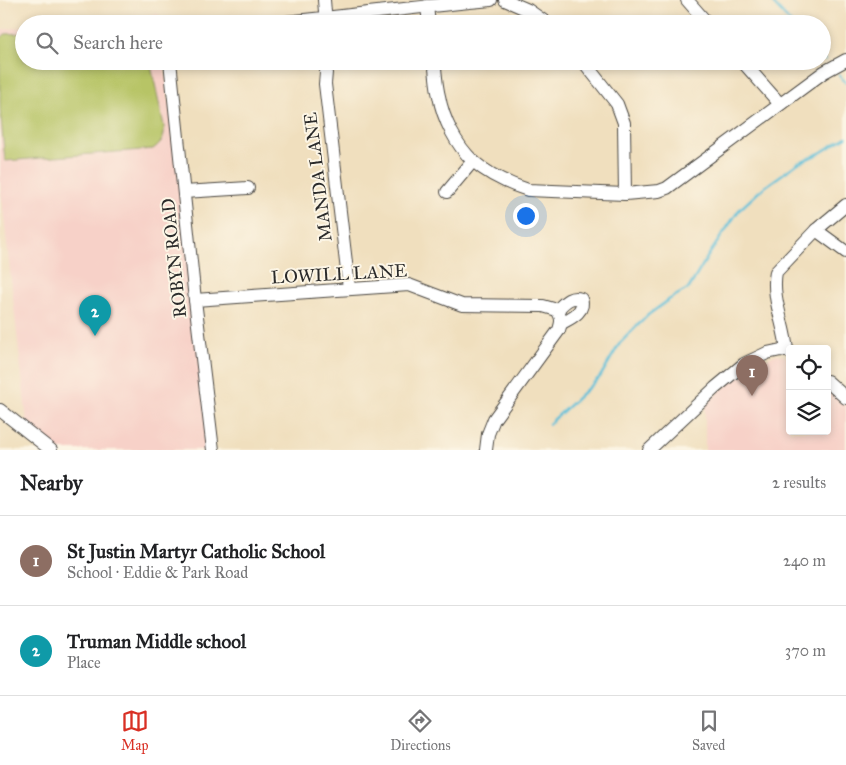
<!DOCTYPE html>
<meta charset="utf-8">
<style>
:root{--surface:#fff;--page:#f6f6f6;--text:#202124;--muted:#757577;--line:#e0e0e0;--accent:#d93025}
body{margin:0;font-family:"IM FELL Great Primer",serif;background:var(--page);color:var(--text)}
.controls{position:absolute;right:15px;bottom:15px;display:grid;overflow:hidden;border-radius:5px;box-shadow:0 2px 8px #0003}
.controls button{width:45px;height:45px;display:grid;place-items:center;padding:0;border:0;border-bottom:1px solid var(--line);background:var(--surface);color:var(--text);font:25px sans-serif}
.you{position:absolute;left:525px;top:215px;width:18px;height:18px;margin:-12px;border:4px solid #fff;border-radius:50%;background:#1a73e8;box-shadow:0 0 0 8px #1a73e833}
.badge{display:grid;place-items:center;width:32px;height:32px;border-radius:50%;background:var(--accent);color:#fff;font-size:16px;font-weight:700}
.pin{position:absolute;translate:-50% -41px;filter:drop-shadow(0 1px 2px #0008)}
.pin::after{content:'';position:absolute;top:26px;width:18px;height:15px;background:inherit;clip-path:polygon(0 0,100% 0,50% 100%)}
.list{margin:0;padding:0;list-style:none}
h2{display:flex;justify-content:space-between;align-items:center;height:65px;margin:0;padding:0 20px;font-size:21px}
h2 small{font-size:16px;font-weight:400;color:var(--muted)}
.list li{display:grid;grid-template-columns:32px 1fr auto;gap:15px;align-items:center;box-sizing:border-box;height:90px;padding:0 20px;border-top:1px solid var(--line)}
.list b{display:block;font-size:19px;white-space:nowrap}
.list p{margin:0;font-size:16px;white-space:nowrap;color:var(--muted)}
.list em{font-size:16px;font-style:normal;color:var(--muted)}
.icon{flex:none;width:28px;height:28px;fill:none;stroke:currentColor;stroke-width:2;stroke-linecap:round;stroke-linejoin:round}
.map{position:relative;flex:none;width:846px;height:450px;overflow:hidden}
.search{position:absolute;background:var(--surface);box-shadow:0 2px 8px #0003;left:15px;right:15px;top:15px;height:55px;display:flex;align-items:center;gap:12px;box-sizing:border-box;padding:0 18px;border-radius:28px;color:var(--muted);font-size:19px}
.sheet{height:245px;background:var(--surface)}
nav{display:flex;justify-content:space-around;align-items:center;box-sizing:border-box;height:70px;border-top:1px solid var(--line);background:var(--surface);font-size:14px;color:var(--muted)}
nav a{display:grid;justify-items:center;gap:2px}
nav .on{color:var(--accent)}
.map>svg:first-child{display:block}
.built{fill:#f7d1c8}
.green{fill:#b7c466;stroke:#717848}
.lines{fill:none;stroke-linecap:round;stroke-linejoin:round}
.stream{stroke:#5abed8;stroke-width:2.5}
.minor-casing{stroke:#494641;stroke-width:14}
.minor{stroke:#fff;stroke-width:12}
.labels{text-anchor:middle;stroke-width:4;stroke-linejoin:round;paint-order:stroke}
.street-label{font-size:18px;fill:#2b2b2b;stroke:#fcf5e5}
</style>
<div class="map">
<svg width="846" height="450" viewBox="0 0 846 450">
<rect width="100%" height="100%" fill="#fcf5e5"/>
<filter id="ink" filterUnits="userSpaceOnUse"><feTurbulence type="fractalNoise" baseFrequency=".02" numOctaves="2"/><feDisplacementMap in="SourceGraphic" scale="10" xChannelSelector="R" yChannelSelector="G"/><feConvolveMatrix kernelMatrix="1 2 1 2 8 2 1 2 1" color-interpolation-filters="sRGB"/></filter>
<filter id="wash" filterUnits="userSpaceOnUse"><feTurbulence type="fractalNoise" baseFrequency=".0096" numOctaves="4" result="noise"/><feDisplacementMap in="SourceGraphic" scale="20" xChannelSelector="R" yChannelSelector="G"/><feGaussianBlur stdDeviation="1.12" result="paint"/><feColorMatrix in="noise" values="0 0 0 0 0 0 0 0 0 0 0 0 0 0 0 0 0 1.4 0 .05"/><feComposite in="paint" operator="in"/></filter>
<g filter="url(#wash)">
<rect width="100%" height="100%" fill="#f0dfbe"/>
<g class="built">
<path d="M158,14l2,10h-100z"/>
<path d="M24,27v34h140l49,389h-161l-24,-18 -28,-250v-152z"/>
<path d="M777,354l13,4v73h37v-43l19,18v44h-141v-46l38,-34z"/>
</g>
<path class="green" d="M24,33v28h126l14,65c1,12 -2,16 -11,23l-148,12 -5,-52v-70l5,-5z"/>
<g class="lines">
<g class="stream">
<path d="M770,0l22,24"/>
<path d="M822,57l3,3"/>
<path d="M839,75l7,8"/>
<path d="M549,424l51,-47 20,-34 28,-28 22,-16 19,-11 19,-32 31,-46 23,-21 36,-26 22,-10 26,-16"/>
</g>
</g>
</g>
<g filter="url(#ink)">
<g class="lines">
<g class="minor-casing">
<g id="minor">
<path d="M324,0l2,24"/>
<path d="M505,0l23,10 20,14"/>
<path d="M687,0l21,24"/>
<path d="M427,6l2,18"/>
<path d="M264,24c76,-7 151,-17 227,-24"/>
<path d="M170,61l25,239 18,150"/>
<path d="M327,61l-2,23 24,204"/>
<path d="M434,61c2,12 2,24 5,35 4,23 17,49 34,65 15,13 36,23 55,29l97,4 34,-3 8,-3 157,-116 22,-12"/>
<path d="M583,61l34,43 7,19 1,71"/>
<path d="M742,61l38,43"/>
<path d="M184,192l64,-4"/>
<path d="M447,192l26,-31"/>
<path d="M816,230l30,22"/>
<path d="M195,300l214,-15 53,20 81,1 14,4c5,8 5,11 2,20l-65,89 -6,15 -2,16"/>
<path d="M557,310c7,-7 13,-15 24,-11 5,12 -10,19 -19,24"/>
<path d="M787,351c-2,-26 -16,-53 -11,-79l40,-42 30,-25"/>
<path d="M827,381l19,17"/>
<path d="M0,410l51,40"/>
<path d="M649,450l66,-62 29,-24 23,-11 14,-3 9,2"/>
</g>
</g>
<use href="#minor" class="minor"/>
</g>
</g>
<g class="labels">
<g class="street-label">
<text transform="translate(318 177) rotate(-97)" y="6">MANDA LANE</text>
<text transform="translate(174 258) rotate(-96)" y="6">ROBYN ROAD</text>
<text transform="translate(339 274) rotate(-3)" y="6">LOWILL LANE</text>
</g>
</g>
</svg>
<div class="controls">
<button><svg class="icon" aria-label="locate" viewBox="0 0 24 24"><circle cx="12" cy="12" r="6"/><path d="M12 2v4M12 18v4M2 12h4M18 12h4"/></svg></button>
<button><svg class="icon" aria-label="layers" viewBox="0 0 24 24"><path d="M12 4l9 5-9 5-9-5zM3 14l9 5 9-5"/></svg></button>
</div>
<div class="you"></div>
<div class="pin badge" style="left:752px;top:396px;background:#8d6e63">1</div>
<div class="pin badge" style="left:95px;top:336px;background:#0f9aa8">2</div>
<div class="search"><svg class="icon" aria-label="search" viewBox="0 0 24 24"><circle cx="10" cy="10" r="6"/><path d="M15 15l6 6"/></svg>Search here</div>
</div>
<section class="sheet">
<h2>Nearby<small>2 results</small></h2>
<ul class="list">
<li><span class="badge" style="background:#8d6e63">1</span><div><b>St Justin Martyr Catholic School</b><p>School · Eddie &amp; Park Road</p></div><em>240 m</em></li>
<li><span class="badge" style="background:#0f9aa8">2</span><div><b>Truman Middle school</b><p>Place</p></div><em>370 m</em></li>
</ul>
</section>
<nav>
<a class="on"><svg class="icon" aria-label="map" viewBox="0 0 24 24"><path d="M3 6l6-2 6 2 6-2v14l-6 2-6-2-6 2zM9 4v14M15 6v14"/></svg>Map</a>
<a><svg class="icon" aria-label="directions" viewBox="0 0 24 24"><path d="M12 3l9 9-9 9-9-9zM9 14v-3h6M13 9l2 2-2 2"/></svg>Directions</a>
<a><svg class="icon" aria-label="saved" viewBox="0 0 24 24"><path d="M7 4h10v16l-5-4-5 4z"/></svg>Saved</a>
</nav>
